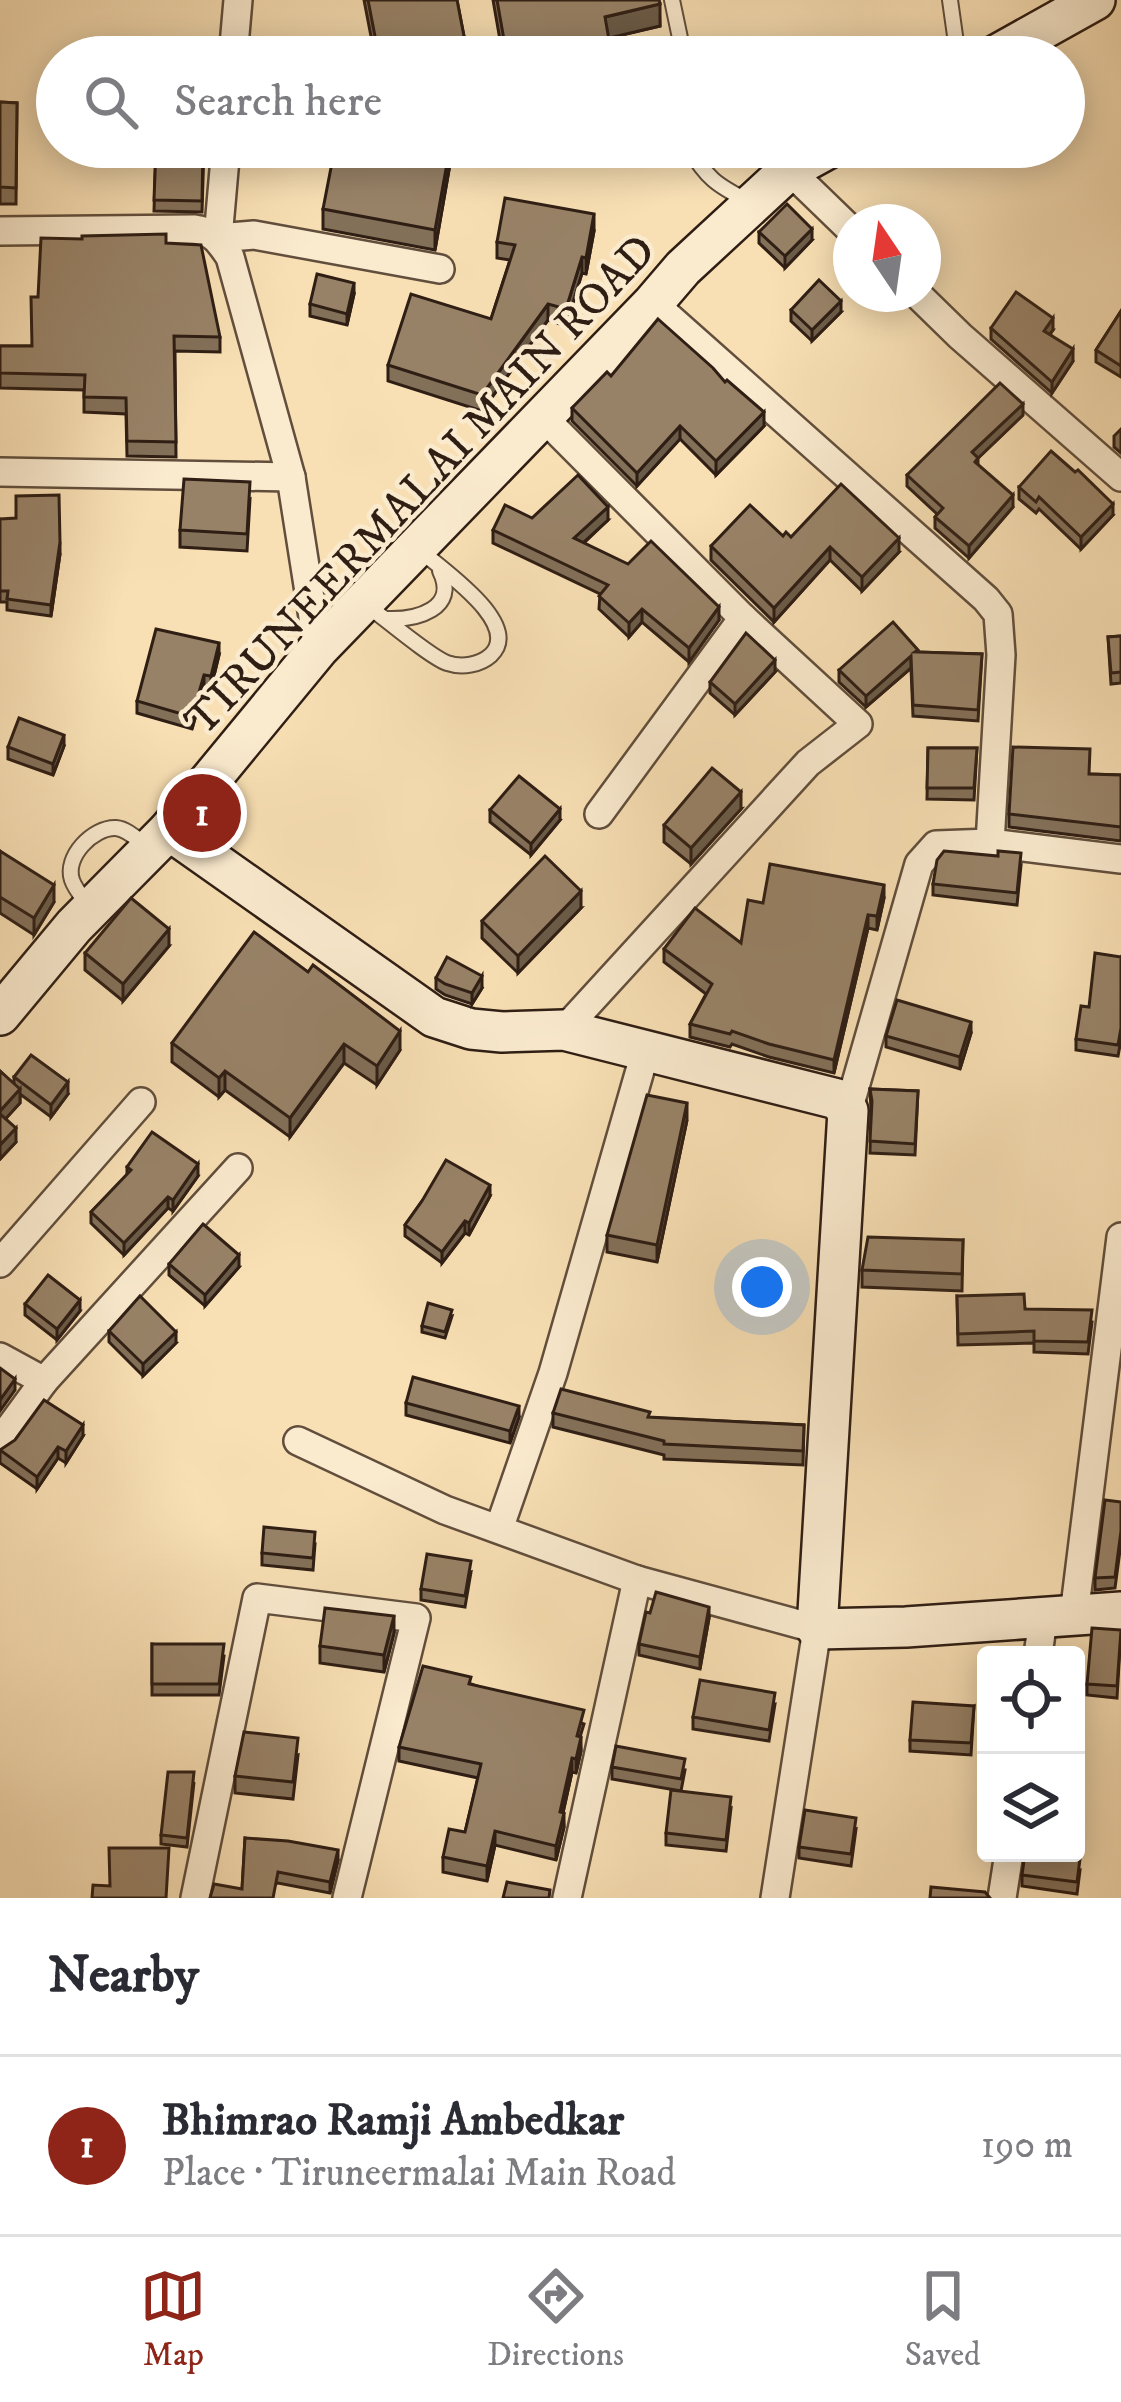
<!DOCTYPE html>
<meta charset="utf-8">
<style>
:root{--surface:#fff;--page:#f2f2f3;--text:#2b2b33;--muted:#7c7c81;--line:#e1e1e2;--accent:#8f2418}
body{margin:0;font-family:"IM FELL DW Pica",serif;background:var(--page);color:var(--text)}
.controls{position:absolute;right:36px;bottom:36px;display:grid;overflow:hidden;border-radius:12px;box-shadow:0 6px 30px #0003}
.controls button{width:108px;height:108px;display:grid;place-items:center;padding:0;border:0;border-bottom:3px solid var(--line);background:var(--surface);color:var(--text);font:60px sans-serif}
.compass{position:absolute;left:833px;top:204px;width:108px;height:108px;border-radius:50%;background:var(--surface);box-shadow:0 6px 30px #0003;rotate:347deg}
.you{position:absolute;left:762px;top:1287px;width:42px;height:42px;margin:-30px;border:9px solid #fff;border-radius:50%;background:#1a73e8;box-shadow:0 0 0 18px #1a73e833}
.badge{display:grid;place-items:center;width:78px;height:78px;border-radius:50%;background:var(--accent);color:#fff;font-size:39px;font-weight:700}
.pin{position:absolute;translate:-50% -50%;border:6px solid #fff;box-shadow:0 3px 12px #0006}
.list{margin:0;padding:0;list-style:none}
h2{display:flex;justify-content:space-between;align-items:center;height:156px;margin:0;padding:0 48px;font-size:51px}
h2 small{font-size:39px;font-weight:400;color:var(--muted)}
.list li{display:grid;grid-template-columns:78px 1fr auto;gap:36px;align-items:center;box-sizing:border-box;height:180px;padding:0 48px;border-top:3px solid var(--line)}
.list b{display:block;font-size:45px;white-space:nowrap}
.list p{margin:0;font-size:39px;white-space:nowrap;color:var(--muted)}
.list em{font-size:39px;font-style:normal;color:var(--muted)}
.icon{flex:none;width:66px;height:66px;fill:none;stroke:currentColor;stroke-width:2;stroke-linecap:round;stroke-linejoin:round}
.map{position:relative;flex:none;width:1121px;height:1898px;overflow:hidden}
.search{position:absolute;background:var(--surface);box-shadow:0 6px 30px #0003;left:36px;right:36px;top:36px;height:132px;display:flex;align-items:center;gap:30px;box-sizing:border-box;padding:0 42px;border-radius:66px;color:var(--muted);font-size:45px}
.sheet{height:336px;background:var(--surface)}
nav{display:flex;justify-content:space-around;align-items:center;box-sizing:border-box;height:168px;border-top:3px solid var(--line);background:var(--surface);font-size:33px;color:var(--muted)}
nav a{display:grid;justify-items:center;gap:6px}
nav .on{color:var(--accent)}
.map>svg:first-child{display:block}
.lines{fill:none;stroke-linecap:round;stroke-linejoin:round}
.lane-casing{stroke:#614e3c;stroke-width:18}
.street-casing{stroke:#614e3c;stroke-width:32}
.secondary-casing{stroke:#2f1e14;stroke-width:44}
.lane{stroke:#faeace;stroke-width:14}
.street{stroke:#faeace;stroke-width:27}
.secondary{stroke:#faeace;stroke-width:39}
.wall{fill:#837059;stroke:#2f1e14;stroke-width:3}
.shaded-wall{fill:#6a5b48;stroke:#2f1e14;stroke-width:3}
.building{fill:#988267;stroke:#2f1e14;stroke-width:3}
.labels{text-anchor:middle;stroke-width:9;stroke-linejoin:round;paint-order:stroke}
.street-label{font-size:45px;fill:#2f1e14;stroke:#faeace}
</style>
<div class="map">
<svg width="1121" height="1898" viewBox="0 0 1121 1898">
<rect width="100%" height="100%" fill="#f8dfb4"/>
<filter id="stains"><feTurbulence type="fractalNoise" baseFrequency=".00167" numOctaves="4"/><feColorMatrix values="0 0 0 0 .2 0 0 0 0 .09 0 0 0 0 .02 0 0 0 .5 -.17"/></filter>
<radialGradient id="worn" r=".72"><stop offset=".6" stop-color="#630" stop-opacity="0"/><stop offset="1" stop-color="#630" stop-opacity=".3"/></radialGradient>
<g class="lines">
<g class="lane-casing">
<g id="lane">
<path d="M672,0l12,57"/>
<path d="M950,0l8,57"/>
<path d="M688,147c19,31 28,38 60,54"/>
<path d="M364,603c18,13 66,54 83,60 15,5 33,2 44,-8 32,-31 -49,-85 -70,-104"/>
<path d="M387,619c29,1 72,-10 53,-48"/>
<path d="M88,905c-5,-7 -13,-16 -16,-25 -8,-23 21,-53 44,-52 12,1 23,13 33,20"/>
</g>
</g>
<g class="street-casing">
<g id="street">
<path d="M233,57l5,-57"/>
<path d="M226,147l-8,91 36,-3 186,34"/>
<path d="M789,170l62,60"/>
<path d="M0,231l194,-2c19,2 26,13 36,28l61,220 27,172"/>
<path d="M917,294l43,42 161,141"/>
<path d="M653,303l333,296 12,15 3,41 -11,188"/>
<path d="M543,417l200,201 115,106 -50,39 -244,267"/>
<path d="M0,472l291,5"/>
<path d="M599,814l144,-196"/>
<path d="M848,1111l71,-247 17,-19 54,-2 131,16"/>
<path d="M0,1263l141,-161"/>
<path d="M0,1357l44,24"/>
<path d="M0,1441l44,-60 194,-213"/>
<path d="M298,1441l147,69 192,70 180,49 -42,269"/>
<path d="M499,1529l54,-156 92,-320"/>
<path d="M1074,1615l47,-378"/>
<path d="M1038,1655l5,-36"/>
<path d="M195,1898l62,-300 159,20 -69,280"/>
<path d="M567,1898l70,-318"/>
<path d="M1002,1898l7,-45"/>
</g>
</g>
<g class="secondary-casing">
<g id="secondary">
<path d="M993,57l102,-57"/>
<path d="M169,830l265,187 37,12 31,3 62,-2 273,69 11,12 -31,518 89,-2 215,-15"/>
<path d="M0,1015l74,-89 95,-96 149,-181 335,-346 30,-35 106,-98 42,-23"/>
</g>
</g>
<use href="#lane" class="lane"/>
<use href="#street" class="street"/>
<use href="#secondary" class="secondary"/>
</g>
<g class="wall">
<path d="M364,0h93l11,57h-93z"/>
<path d="M493,0h166l1,26 -52,12 4,19h-109z"/>
<path d="M0,102l17,1 -1,101h-16z"/>
<path d="M156,147h48l-2,65 -48,-1z"/>
<path d="M453,147l-18,103 -112,-21v-20z"/>
<path d="M594,231l-8,43 -4,-1 -16,53 -18,-6 -66,91 -94,-30v-16l103,-46 19,-59 -13,-2v-16z"/>
<path d="M759,232l53,8 -27,28 -26,-25z"/>
<path d="M166,243l54,94v15l-45,-1 1,106 -49,-1 -1,-42 -42,-2v-22l-84,-2v-42h32l6,-49z"/>
<path d="M354,294l-7,31 -37,-9v-12z"/>
<path d="M791,310l50,2 -29,29 -21,-20z"/>
<path d="M1121,311v66l-25,-15v-12z"/>
<path d="M991,328l62,2 -3,4 23,27 -21,32 -61,-54z"/>
<path d="M611,376l153,50 -48,49 -36,-36 -43,47 -65,-65v-13z"/>
<path d="M1023,415l-45,43v7l35,42 -44,51 -34,-30v-11l2,-3 -30,-28v-11z"/>
<path d="M1121,429v24l-7,-6v-11z"/>
<path d="M1019,487l94,28 -32,34 -42,-40 -3,4 -17,-14z"/>
<path d="M250,499l-3,52 -67,-4v-17z"/>
<path d="M532,518l76,2 -24,23 135,77 -30,42 -47,-40 -13,15 -30,-28 1,-15 -107,-51v-13z"/>
<path d="M0,519l60,35 -9,62 -44,-6v-8h-7z"/>
<path d="M783,536l8,1 108,15 -37,39 -32,-31 -56,62 -63,-62v-14z"/>
<path d="M1121,636v47l-10,1 -3,-47z"/>
<path d="M918,652l64,2 -4,67 -65,-5 -2,-48 -45,39 -27,-25v-12z"/>
<path d="M219,655l-8,33 -7,-2 -12,43 -55,-16v-12z"/>
<path d="M775,672l-40,43 -25,-22v-11z"/>
<path d="M64,746l-11,29 -45,-16v-12z"/>
<path d="M928,748h49l-3,52 -47,-1z"/>
<path d="M1090,774l31,1v66l-112,-14v-13z"/>
<path d="M741,809l-50,55 -27,-22v-17z"/>
<path d="M490,810l70,10 -29,35 -41,-33z"/>
<path d="M0,851l54,51 -20,33 -34,-22z"/>
<path d="M1021,865l-4,40 -84,-10v-11z"/>
<path d="M884,898l-7,32 -9,-2 -34,145 -65,-16 -37,-13 -2,3 -40,-10v-13l16,-30 -42,-32v-13l77,-6 22,-40z"/>
<path d="M581,908l-63,65 -36,-35v-17z"/>
<path d="M169,946l-46,55 -38,-31v-17z"/>
<path d="M1121,957v83l-3,16 -42,-6v-11l13,-32z"/>
<path d="M308,972l92,78 -23,35 -33,-22 -54,74 -65,-47 -6,7 -47,-35v-19z"/>
<path d="M436,978l46,10 -10,16 -27,-9 -9,-6z"/>
<path d="M971,1033l-11,36 -74,-22v-11z"/>
<path d="M0,1071l14,13v-7l54,17 -17,23 -31,-23v9l-15,16 11,23 -16,17z"/>
<path d="M870,1089l48,2 -3,64 -45,-2 1,-43z"/>
<path d="M687,1120l-30,142 -50,-10v-17z"/>
<path d="M127,1167l71,9 -25,35 -5,-3 -44,47 -33,-32v-11l36,-37z"/>
<path d="M490,1196l-21,39 -4,-2 -23,30 -37,-27v-11l17,-24z"/>
<path d="M963,1240l-1,51 -100,-4v-17z"/>
<path d="M169,1264l70,3 -34,39 -36,-31z"/>
<path d="M957,1296l135,26 -4,32 -54,-2v-9l-76,2z"/>
<path d="M25,1304l55,7 -23,29 -32,-25z"/>
<path d="M452,1316l-7,22 -23,-6v-6z"/>
<path d="M109,1331l67,12 -33,33 -34,-34z"/>
<path d="M406,1403l113,14 -9,26 -104,-28z"/>
<path d="M553,1413l251,12 -1,40 -139,-6v-4l-111,-28z"/>
<path d="M83,1436l-17,27 -8,-5 -21,31 -37,-26v-13z"/>
<path d="M1121,1502v41l-6,45 -20,2v-12z"/>
<path d="M315,1544l-2,26 -51,-5v-12z"/>
<path d="M471,1572l-6,35 -44,-7v-11z"/>
<path d="M709,1618l-9,51 -61,-14v-11z"/>
<path d="M1121,1630l-4,68 -30,-3v-11z"/>
<path d="M394,1633l-10,39 -64,-9v-17z"/>
<path d="M152,1644l72,12 -5,39h-67z"/>
<path d="M471,1684l113,40 -4,13 1,14 -5,22 -4,-1 -9,41 1,14 -8,33 -61,-15 -8,36 -44,-9v-15l22,-25 13,-54 -79,-17v-14z"/>
<path d="M775,1704l-6,37 -76,-12v-12z"/>
<path d="M974,1706l-3,49 -61,-4v-11z"/>
<path d="M298,1755l-5,44 -58,-6v-17z"/>
<path d="M612,1767l73,3 -4,21 -69,-12z"/>
<path d="M194,1782l-7,65 -26,-3v-9z"/>
<path d="M731,1808l-5,43 -60,-6v-12z"/>
<path d="M856,1829l-5,37 -52,-8v-11z"/>
<path d="M245,1838l93,22 -8,33 -52,-10 -36,6z"/>
<path d="M1080,1870l-3,24 -55,-8v-11z"/>
</g>
<g class="shaded-wall">
<path d="M660,4v22l-55,13v-22z"/>
<path d="M450,147h3l-18,103v-20z"/>
<path d="M594,214v17l-8,43v-16z"/>
<path d="M812,229v11l-27,28v-12z"/>
<path d="M582,257v16l-16,53v-17z"/>
<path d="M354,283v11l-7,31v-11z"/>
<path d="M841,301v11l-29,29v-11z"/>
<path d="M548,304v16l-66,91v-16z"/>
<path d="M1053,318v12l-9,12v-11z"/>
<path d="M1073,349v12l-21,32v-11z"/>
<path d="M1023,404v11l-51,49v-12z"/>
<path d="M764,412v14l-48,49v-14z"/>
<path d="M680,426v13l-43,47v-13z"/>
<path d="M1013,495v12l-44,51v-12z"/>
<path d="M1113,504v11l-32,34v-12z"/>
<path d="M608,507v13l-34,31v-13z"/>
<path d="M899,538v14l-37,39v-14z"/>
<path d="M60,542v12l-9,62v-11z"/>
<path d="M830,547v13l-56,62v-14z"/>
<path d="M719,607v13l-30,42v-14z"/>
<path d="M642,609v13l-13,15v-14z"/>
<path d="M219,643v12l-8,33v-12z"/>
<path d="M911,656v12l-45,39v-11z"/>
<path d="M775,660v12l-40,43v-11z"/>
<path d="M204,675v11l-12,43v-12z"/>
<path d="M64,735v11l-11,29v-11z"/>
<path d="M741,792v17l-50,55v-16z"/>
<path d="M560,809v11l-29,35v-11z"/>
<path d="M54,885v17l-20,33v-17z"/>
<path d="M884,885v13l-7,32v-14z"/>
<path d="M581,891v17l-63,65v-17z"/>
<path d="M868,915v13l-34,145v-13z"/>
<path d="M169,929v17l-46,55v-17z"/>
<path d="M482,976v12l-10,16v-11z"/>
<path d="M971,1022v11l-11,36v-12z"/>
<path d="M400,1031v19l-23,35v-19z"/>
<path d="M344,1044v19l-54,74v-19z"/>
<path d="M225,1071v19l-6,7v-19z"/>
<path d="M68,1082v12l-17,23v-12z"/>
<path d="M20,1089v14l-20,22v-14z"/>
<path d="M687,1103v17l-30,142v-17z"/>
<path d="M16,1128v14l-16,17v-14z"/>
<path d="M198,1164v12l-25,35v-11z"/>
<path d="M490,1185v11l-21,39v-12z"/>
<path d="M168,1197v11l-44,47v-12z"/>
<path d="M465,1221v12l-23,30v-11z"/>
<path d="M239,1255v12l-34,39v-11z"/>
<path d="M80,1300v11l-23,29v-11z"/>
<path d="M176,1332v11l-33,33v-12z"/>
<path d="M15,1379v11l-15,21v-11z"/>
<path d="M519,1406v11l-9,26v-12z"/>
<path d="M83,1425v11l-17,27v-12z"/>
<path d="M58,1447v11l-21,31v-12z"/>
<path d="M709,1607v11l-9,51v-12z"/>
<path d="M394,1616v17l-10,39v-17z"/>
<path d="M581,1737v14l-5,22v-14z"/>
<path d="M572,1758v14l-12,54v-14z"/>
<path d="M564,1813v14l-8,33v-14z"/>
<path d="M495,1831v14l-8,36v-15z"/>
<path d="M338,1850v10l-8,33v-11z"/>
</g>
<g class="building">
<path d="M368,0h89l11,57h-89z"/>
<path d="M497,0h162l1,4 -55,13 7,40h-105z"/>
<path d="M0,102l17,1 -1,85 -16,-1z"/>
<path d="M156,147h47l-1,54 -48,-1z"/>
<path d="M335,147h115l-15,83 -112,-21z"/>
<path d="M505,198l89,16 -8,44 -4,-1 -16,52 -18,-5 -66,91 -94,-30 23,-71 80,25 24,-74 -18,-3z"/>
<path d="M787,204l25,25 -27,27 -26,-24z"/>
<path d="M166,234v9l35,2 19,92 -46,-1 2,106 -49,-1 -1,-43 -42,-1 1,-22 -85,-2v-27h32l-1,-49h7l3,-59 41,1v-3z"/>
<path d="M317,274l37,9 -7,31 -37,-10z"/>
<path d="M819,280l22,21 -29,29 -21,-20z"/>
<path d="M1016,292l37,26 -9,13 29,18 -21,33 -61,-54z"/>
<path d="M1121,311v55l-25,-16z"/>
<path d="M658,319l55,49 12,14 2,-2 37,32 -48,49 -36,-35 -43,47 -65,-65 35,-36 4,4z"/>
<path d="M1000,383l23,21 -51,48 6,6 -3,4 38,33 -44,51 -34,-29 8,-9 -36,-33z"/>
<path d="M1051,451l24,21 3,-2 35,34 -32,33 -42,-40 -3,5 -17,-15z"/>
<path d="M578,475l30,32 -34,31 54,26 23,-23 68,66 -30,41 -47,-39 -13,14 -30,-27 9,-11 -115,-55 12,-25 27,13z"/>
<path d="M184,479l66,3 -3,52 -67,-4z"/>
<path d="M841,484l58,54 -37,39 -32,-30 -56,61 -63,-62 39,-41 33,31 3,-4 5,5z"/>
<path d="M59,495l1,47 -9,63 -44,-6 1,-8h-8v-72l16,-1v-22z"/>
<path d="M893,622l25,28 -3,2 67,2 -4,56 -65,-5 -2,-49 -45,40 -27,-26z"/>
<path d="M156,629l63,14 -8,33 -7,-1 -12,42 -55,-16z"/>
<path d="M746,633l29,27 -40,44 -25,-22z"/>
<path d="M1121,636v36l-10,1 -3,-36z"/>
<path d="M19,718l45,17 -11,29 -45,-17z"/>
<path d="M1013,747l77,2 -1,25 32,1v52l-112,-13z"/>
<path d="M928,748h49l-3,40h-47z"/>
<path d="M712,768l29,24 -50,56 -27,-23z"/>
<path d="M519,776l41,33 -29,35 -41,-34z"/>
<path d="M0,851l54,34 -20,33 -34,-21z"/>
<path d="M944,851l54,5v-5l23,2 -4,40 -84,-9 4,-24z"/>
<path d="M545,856l36,35 -63,65 -36,-35z"/>
<path d="M770,864l114,21 -7,31 -9,-1 -34,145 -65,-16 -37,-13 -2,3 -40,-10 22,-40 -48,-35 31,-41 46,35 7,-43 15,3z"/>
<path d="M131,898l38,31 -46,55 -38,-31z"/>
<path d="M254,932l54,40 5,-7 87,66 -23,35 -33,-22 -54,74 -65,-47 -6,7 -47,-35z"/>
<path d="M1095,953l26,4v71l-3,17 -42,-6 5,-33 8,1z"/>
<path d="M447,957l35,19 -10,17 -27,-9 -9,-6z"/>
<path d="M897,1000l74,22 -11,35 -74,-21z"/>
<path d="M31,1055l37,27 -17,23 -37,-28z"/>
<path d="M0,1071l20,18 -20,22z"/>
<path d="M870,1089l48,2 -3,53 -45,-3 2,-40z"/>
<path d="M647,1095l40,8 -30,142 -50,-10z"/>
<path d="M0,1114l16,14 -16,17z"/>
<path d="M152,1132l46,32 -25,36 -5,-3 -44,46 -33,-31 40,-42 -4,-3z"/>
<path d="M446,1160l44,25 -21,38 -4,-2 -23,31 -37,-27 17,-24z"/>
<path d="M203,1224l36,31 -34,40 -36,-31z"/>
<path d="M868,1237l95,3 -1,34 -100,-4z"/>
<path d="M48,1275l32,25 -23,29 -32,-25z"/>
<path d="M1024,1294l1,15 67,1 -4,32 -54,-1v-10l-76,3 -1,-38z"/>
<path d="M140,1296l36,36 -33,32 -34,-33z"/>
<path d="M428,1303l24,7 -7,22 -23,-6z"/>
<path d="M0,1368l15,11 -15,21z"/>
<path d="M413,1377l106,29 -9,25 -104,-28z"/>
<path d="M561,1389l89,23 -2,5 156,8 -1,26 -139,-7v-3l-111,-28z"/>
<path d="M44,1400l39,25 -17,26 -8,-4 -21,30 -37,-27 15,-10z"/>
<path d="M1105,1500l16,2v29l-6,46 -20,1z"/>
<path d="M264,1527l51,5 -2,26 -51,-5z"/>
<path d="M427,1554l44,7 -6,35 -44,-7z"/>
<path d="M656,1592l53,15 -9,50 -61,-13 7,-32 4,1z"/>
<path d="M325,1608l69,8 -10,39 -64,-9z"/>
<path d="M1092,1628l29,2 -4,56 -30,-2z"/>
<path d="M152,1644h72l-5,40h-67z"/>
<path d="M423,1666l48,11 -2,7 115,26 -7,26 4,1 -5,22 -4,-1 -12,54 4,1 -8,33 -61,-15 -8,35 -44,-9 6,-28 16,3 16,-68 -82,-17z"/>
<path d="M700,1680l75,13 -6,37 -76,-13z"/>
<path d="M913,1702l61,4 -3,37 -61,-3z"/>
<path d="M244,1732l54,6 -5,44 -58,-6z"/>
<path d="M616,1746l69,13 -4,20 -69,-12z"/>
<path d="M168,1772h26l-7,66 -26,-3z"/>
<path d="M671,1790l60,7 -5,43 -60,-7z"/>
<path d="M805,1810l51,8 -5,36 -52,-7z"/>
<path d="M245,1838l43,3 50,9 -8,32 -52,-10 -5,26h-63l4,-14 28,5z"/>
<path d="M109,1848h60l-3,50h-74l1,-13 17,1z"/>
<path d="M1025,1853l55,6 -3,23 -55,-7z"/>
<path d="M507,1882l43,8 -1,8h-46z"/>
<path d="M931,1887l54,5 5,6h-60z"/>
</g>
<g class="labels">
<g class="street-label">
<text transform="translate(419 484) rotate(-47)" y="16">TIRUNEERMALAI MAIN ROAD</text>
</g>
</g>
<rect width="100%" height="100%" filter="url(#stains)"/>
<rect width="100%" height="100%" fill="url(#worn)"/>
</svg>
<div class="controls">
<button><svg class="icon" aria-label="locate" viewBox="0 0 24 24"><circle cx="12" cy="12" r="6"/><path d="M12 2v4M12 18v4M2 12h4M18 12h4"/></svg></button>
<button><svg class="icon" aria-label="layers" viewBox="0 0 24 24"><path d="M12 4l9 5-9 5-9-5zM3 14l9 5 9-5"/></svg></button>
</div>
<svg class="compass" viewBox="-18 -18 36 36"><path d="M0-13l5 13h-10z" fill="#e53935"/><path d="M0 13l5-13h-10z" fill="#7c7c81"/></svg>
<div class="you"></div>
<div class="pin badge" style="left:202px;top:813px">1</div>
<div class="search"><svg class="icon" aria-label="search" viewBox="0 0 24 24"><circle cx="10" cy="10" r="6"/><path d="M15 15l6 6"/></svg>Search here</div>
</div>
<section class="sheet">
<h2>Nearby<small></small></h2>
<ul class="list">
<li><span class="badge">1</span><div><b>Bhimrao Ramji Ambedkar</b><p>Place · Tiruneermalai Main Road</p></div><em>190 m</em></li>
</ul>
</section>
<nav>
<a class="on"><svg class="icon" aria-label="map" viewBox="0 0 24 24"><path d="M3 6l6-2 6 2 6-2v14l-6 2-6-2-6 2zM9 4v14M15 6v14"/></svg>Map</a>
<a><svg class="icon" aria-label="directions" viewBox="0 0 24 24"><path d="M12 3l9 9-9 9-9-9zM9 14v-3h6M13 9l2 2-2 2"/></svg>Directions</a>
<a><svg class="icon" aria-label="saved" viewBox="0 0 24 24"><path d="M7 4h10v16l-5-4-5 4z"/></svg>Saved</a>
</nav>
